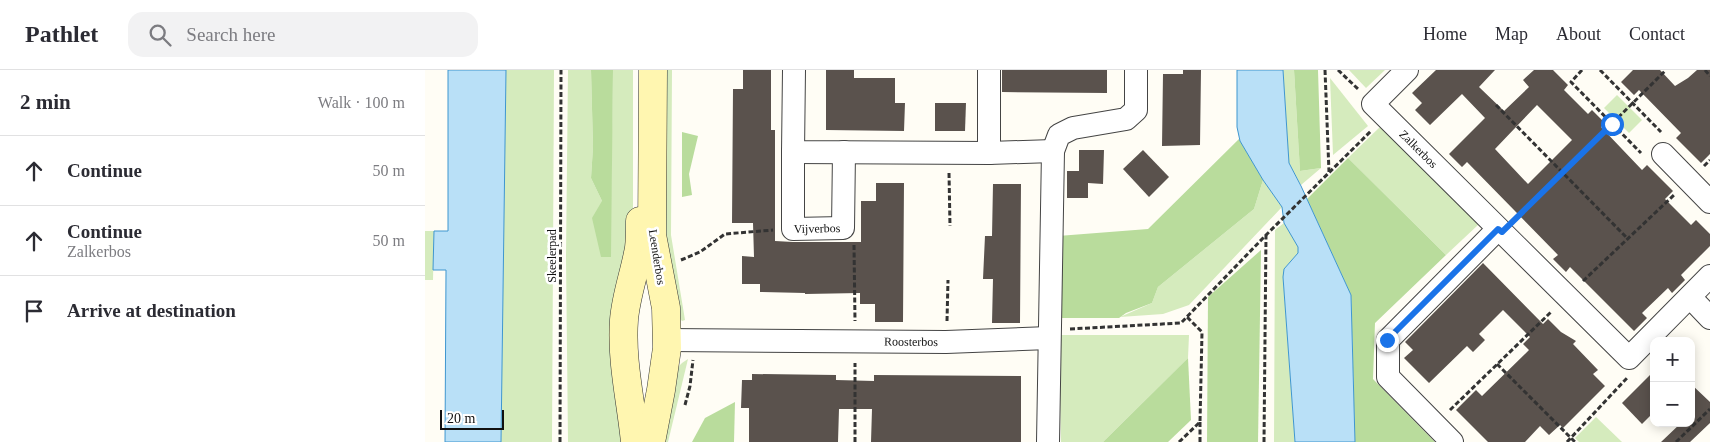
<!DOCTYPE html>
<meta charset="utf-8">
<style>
:root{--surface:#fff;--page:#f2f2f3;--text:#2b2b33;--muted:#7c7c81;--line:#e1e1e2}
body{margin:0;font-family:Georgia,serif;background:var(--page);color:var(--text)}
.controls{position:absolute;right:15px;bottom:15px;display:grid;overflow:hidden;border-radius:10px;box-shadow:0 2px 12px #0003}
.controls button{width:45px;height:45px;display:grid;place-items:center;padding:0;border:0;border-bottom:1px solid var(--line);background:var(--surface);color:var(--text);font:25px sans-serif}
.scale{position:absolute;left:15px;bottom:12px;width:64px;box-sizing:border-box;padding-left:5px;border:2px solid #111;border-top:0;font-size:14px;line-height:18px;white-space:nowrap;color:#111;-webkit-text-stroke:4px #fff;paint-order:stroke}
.stop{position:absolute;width:15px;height:15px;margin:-11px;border:4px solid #1a73e8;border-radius:50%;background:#fff}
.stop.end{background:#1a73e8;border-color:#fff;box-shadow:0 1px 5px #0008}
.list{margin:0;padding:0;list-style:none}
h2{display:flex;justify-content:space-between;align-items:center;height:65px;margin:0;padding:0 20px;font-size:21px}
h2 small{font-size:16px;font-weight:400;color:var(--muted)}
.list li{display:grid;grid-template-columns:32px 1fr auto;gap:15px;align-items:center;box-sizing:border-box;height:70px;padding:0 20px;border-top:1px solid var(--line)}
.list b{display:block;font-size:19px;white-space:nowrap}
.list p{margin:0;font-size:16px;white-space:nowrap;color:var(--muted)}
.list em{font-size:16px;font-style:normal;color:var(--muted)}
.icon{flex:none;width:28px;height:28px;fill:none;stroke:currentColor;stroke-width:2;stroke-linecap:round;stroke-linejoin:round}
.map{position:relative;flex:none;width:1285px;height:372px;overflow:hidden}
header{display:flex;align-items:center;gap:30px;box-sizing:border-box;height:70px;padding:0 25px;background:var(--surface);border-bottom:1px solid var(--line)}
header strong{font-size:24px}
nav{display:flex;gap:28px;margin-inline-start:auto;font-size:18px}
.search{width:350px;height:45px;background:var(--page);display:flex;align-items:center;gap:12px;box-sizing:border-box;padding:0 18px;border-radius:15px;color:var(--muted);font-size:19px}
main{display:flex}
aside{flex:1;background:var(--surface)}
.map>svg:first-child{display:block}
.green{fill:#d5ebbd}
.forest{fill:#b9dc9c}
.water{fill:#b9e0f7;stroke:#3f96cf}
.building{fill:#5a524d;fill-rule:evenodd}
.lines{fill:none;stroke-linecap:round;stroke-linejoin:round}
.minor-casing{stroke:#444;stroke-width:24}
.secondary-casing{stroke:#333;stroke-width:29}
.path{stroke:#333;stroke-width:3;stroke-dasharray:5 2.5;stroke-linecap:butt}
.minor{stroke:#fff;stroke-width:22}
.secondary{stroke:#fff6b0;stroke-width:28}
.route{stroke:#1a73e8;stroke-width:6}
.labels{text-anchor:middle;stroke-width:5;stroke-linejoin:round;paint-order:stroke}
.street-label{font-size:12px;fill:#111;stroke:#fff}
</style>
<header>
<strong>Pathlet</strong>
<div class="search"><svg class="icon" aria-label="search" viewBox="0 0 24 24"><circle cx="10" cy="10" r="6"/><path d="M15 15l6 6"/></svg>Search here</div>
<nav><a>Home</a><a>Map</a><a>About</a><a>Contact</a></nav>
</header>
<main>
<aside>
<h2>2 min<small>Walk · 100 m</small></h2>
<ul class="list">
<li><svg class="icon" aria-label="ahead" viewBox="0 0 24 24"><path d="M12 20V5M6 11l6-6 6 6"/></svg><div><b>Continue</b></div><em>50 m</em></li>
<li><svg class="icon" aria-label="ahead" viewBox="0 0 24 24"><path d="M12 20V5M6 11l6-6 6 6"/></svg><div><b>Continue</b><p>Zalkerbos</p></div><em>50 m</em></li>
<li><svg class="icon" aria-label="arrive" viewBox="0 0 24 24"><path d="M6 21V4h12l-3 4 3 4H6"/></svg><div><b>Arrive at destination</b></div></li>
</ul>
</aside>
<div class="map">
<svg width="1285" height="372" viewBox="0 0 1285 372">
<rect width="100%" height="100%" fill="#fffdf5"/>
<g class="green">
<path d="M81,0h48l-2,372h-51z"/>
<path d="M143,0h23l2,77 -2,31 11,23 8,56 3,-187h20v146l-3,226h-62l-2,-186z"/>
<path d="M232,0h15l-1,165 14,85 -3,1 -8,-9 -18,-112z"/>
<path d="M858,0h11l6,101 21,-3 -20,17 -12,-22z"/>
<path d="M924,0h36l-19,18z"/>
<path d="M905,8l38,48 -35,29z"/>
<path d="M1192,25l25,25 -13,13 -25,-25z"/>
<path d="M957,55l97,99 -33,31 -98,-97z"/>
<path d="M838,110l19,27 -93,98 -26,9 -43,3 32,-14 6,-16 96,-78z"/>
<path d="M859,153l14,24v6l-14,16 -1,8 12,165h-21l1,-212z"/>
<path d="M0,161h9l-1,49h-8z"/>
<path d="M634,265h130l-1,23 -85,84h-42z"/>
<path d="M263,289l-20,83h-13l18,-70 9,-9z"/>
<path d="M1171,347l26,25h-43l-4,-4z"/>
</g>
<g class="forest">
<path d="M166,0h22l-2,187h-10l-9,-39 10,-17 -11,-23 2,-31z"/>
<path d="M869,0h24l3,98 -21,3z"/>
<path d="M257,62l16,4 -9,38 3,21 -10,2z"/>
<path d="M814,69l24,41 -9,29 -96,78 -6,16 -26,10 -7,5h-60l-1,-82 90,-7z"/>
<path d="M923,88l98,97 -71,68 -2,56 62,63h-80l-4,-147 -44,-96z"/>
<path d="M836,180l-3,192h-51l1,-145z"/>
<path d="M763,288l3,62 -23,22h-65z"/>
<path d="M310,332l-1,40h-42l13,-24z"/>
</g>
<g class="water">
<path d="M23,0h58l-5,372h-56l1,-172h-13l1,-39h14z"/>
<path d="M812,0h46l6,93 12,23 50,109 4,147h-60l-12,-165 1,-8 14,-16v-6l-14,-24 -2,-16 -19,-27 -23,-39 -3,-14z"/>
</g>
<g class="building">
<path d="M318,0h28v60h4v111l18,1h68v-41h15v-18h28l-1,139h-28v-18h-15v-11l-55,1v-1l-45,-1v-8h-18v-28l12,1 -1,-34h-21l1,-134h10z"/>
<path d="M401,0h28v8h41v25h10l-1,28 -78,-1z"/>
<path d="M577,0h105v23l-105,-1z"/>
<path d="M758,0h18l-1,75 -38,1 1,-72h20z"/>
<path d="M1011,0h59l-16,17 25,24 25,-24 -6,-7 11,-10h19l15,15 -4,5 24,24 4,-4 13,13 -4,4 41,43 5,-5 26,26 -8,8 26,26 5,-5 14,14v12l-29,29 4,5 -13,13 -4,-5 -26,25 5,5 -13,13 -64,-64 -4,5 -13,-13 5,-4 -91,-93 -5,5 -13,-13 36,-36 -23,-24 -32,31 -15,-15 7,-7 -10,-10zM1112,35l35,35 -44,44 -33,-35z"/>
<path d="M1208,0h27l15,16 13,-8 9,-8h13v84l-9,9 -25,-25 5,-5 -42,-43 -5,5 -13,-13z"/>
<path d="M510,33h31l-1,28h-30z"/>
<path d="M654,80h25l-1,34 -15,-1v15h-21v-27h12z"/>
<path d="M718,80l26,27 -20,20 -26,-28z"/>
<path d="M568,114h28l-1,139h-28l1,-44h-10l2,-43h7z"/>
<path d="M1058,193l60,61 5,-5 13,13 15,9 -3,3 25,26 -5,4 12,12 -42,42 -3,-3 -11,10 -9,-9 -15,16h-37l-32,-32 20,-20 6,6 47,-46 -6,-6 7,-7 -27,-27 -24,24 6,6 -12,12 -6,-6 -38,37 -25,-25 9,-8 -8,-8z"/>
<path d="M1229,301v41l-12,12 -20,-21z"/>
<path d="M327,304l84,1v5l38,1v-6l147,1v66h-150l1,-33h-33l-1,33h-89v-34h-8l1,-28h10z"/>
<path d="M1266,314l19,18v21l-20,19h-29l20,-19h10z"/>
</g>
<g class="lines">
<g class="minor-casing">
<g id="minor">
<path d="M369,0l-1,82 196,1 64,-2"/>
<path id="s1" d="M982,0l-34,34 256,254 81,-82"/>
<path id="s2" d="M368,82v77l50,-1 1,-76"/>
<path d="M564,83v-83"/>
<path d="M1238,84l47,48"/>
<path d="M1265,227l20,21"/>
<path id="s3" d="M242,270l279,2 103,-4"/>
<path d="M623,372l5,-291 6,-16 14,-7 53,-9 10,-9v-40"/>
<path d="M1027,372l-64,-65v-37l110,-111"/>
</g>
</g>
<g class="secondary-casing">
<g id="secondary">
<path d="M210,372c-4,-41 -14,-81 -11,-122 2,-25 11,-48 15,-72 1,-8 1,-18 1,-27"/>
<path d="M226,372l10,-52 6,-42 -1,-40 -14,-73 1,-165"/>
</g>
</g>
<g class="path">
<path d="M900,0l4,102"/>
<path d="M913,0l20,19"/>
<path d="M1157,0l-11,12 70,71"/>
<path d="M1175,0l61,62"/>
<path d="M1280,0l5,6"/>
<path d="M1071,35l132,134"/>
<path d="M1279,96l6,-6"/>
<path d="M524,103l1,53"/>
<path d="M1092,148l149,-148"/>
<path d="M429,175l1,76"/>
<path d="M256,190l19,-8 25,-18 48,-4"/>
<path d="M1158,211l91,-86"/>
<path d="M522,251l1,-41"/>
<path d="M645,259l111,-6 85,-88 105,-104"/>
<path d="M1072,294l78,78"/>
<path d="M260,335l5,-19 3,-26"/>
<path d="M1025,340l101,-98"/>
<path d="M775,352v20"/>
<path d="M135,372l1,-372"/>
<path d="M430,372v-79"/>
<path d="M754,372l21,-20 2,-90 -15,-15"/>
<path d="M839,372l2,-207"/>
<path d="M1142,372l60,-64"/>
<path d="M1251,372l34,-33"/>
</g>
<use href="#minor" class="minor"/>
<use href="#secondary" class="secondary"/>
</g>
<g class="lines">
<path class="route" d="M962,270l111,-111 4,3 110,-108"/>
</g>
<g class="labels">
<g class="street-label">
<text dy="4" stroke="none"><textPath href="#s1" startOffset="112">Zalkerbos</textPath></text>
<text dy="4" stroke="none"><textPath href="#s2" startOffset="101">Vijverbos</textPath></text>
<text transform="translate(127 186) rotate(-90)" y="4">Skeelerpad</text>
<text transform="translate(232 187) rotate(81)" y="4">Leenderbos</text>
<text dy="4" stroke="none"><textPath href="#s3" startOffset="244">Roosterbos</textPath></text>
</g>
</g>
</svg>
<div class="controls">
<button>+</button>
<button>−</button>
</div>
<div class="scale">20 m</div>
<div class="stop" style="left:1187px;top:54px"></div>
<div class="stop end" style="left:962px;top:270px"></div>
</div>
</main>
